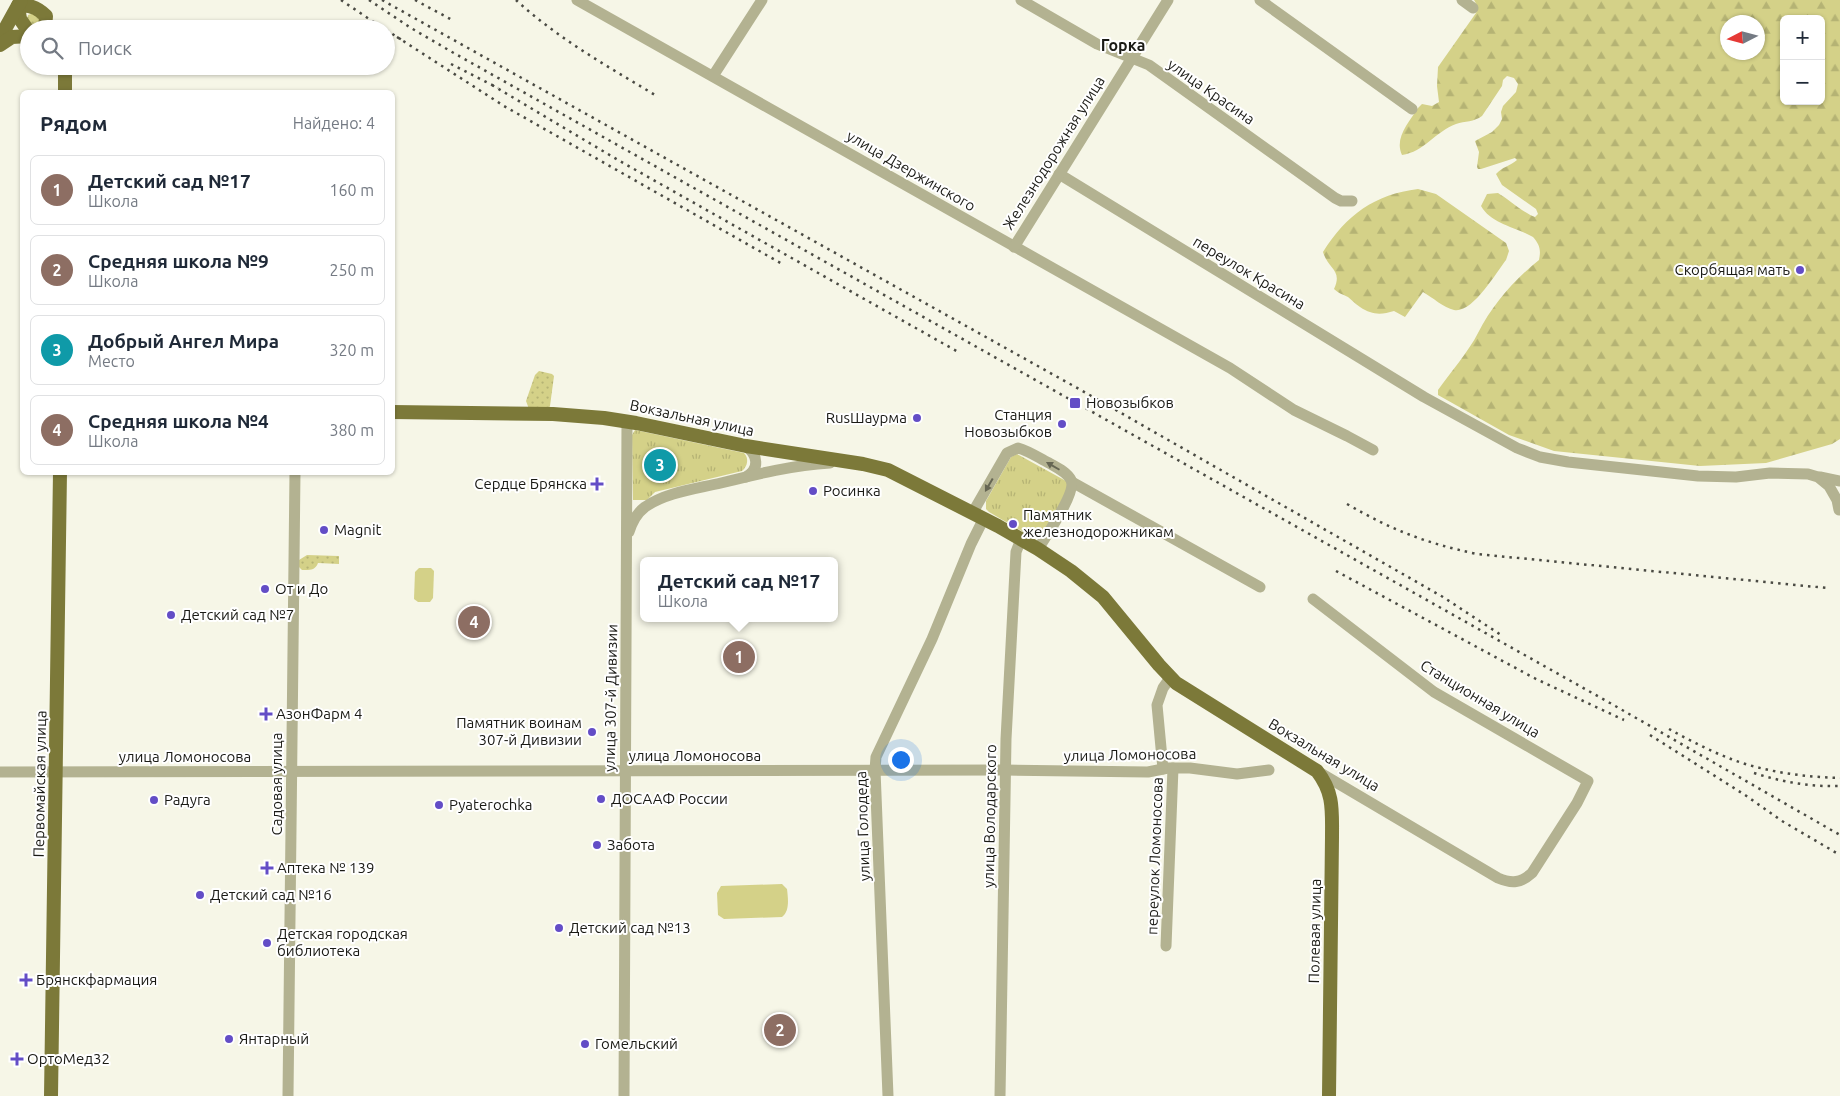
<!DOCTYPE html>
<html lang="ru">
<meta charset="utf-8">
<style>
:root{--surface:#fff;--page:#f6f6f7;--text:#1f2937;--muted:#747a83;--line:#e0e1e3;--accent:#ea580c}
body{margin:0;font-family:Ubuntu,sans-serif;background:var(--page);color:var(--text)}
.controls{position:absolute;right:15px;top:15px;display:grid;overflow:hidden;border-radius:8px;box-shadow:0 1px 4px #0004}
.controls button{width:45px;height:45px;display:grid;place-items:center;padding:0;border:0;border-bottom:1px solid var(--line);background:var(--surface);color:var(--text);font:25px sans-serif}
.compass{position:absolute;left:1720px;top:15px;width:45px;height:45px;border-radius:50%;background:var(--surface);box-shadow:0 1px 4px #0004;rotate:264deg}
.you{position:absolute;left:900px;top:759px;width:18px;height:18px;margin:-12px;border:4px solid #fff;border-radius:50%;background:#1a73e8;box-shadow:0 0 0 8px #1a73e833}
.badge{display:grid;place-items:center;width:32px;height:32px;border-radius:50%;background:var(--accent);color:#fff;font-size:16px;font-weight:700}
.pin{position:absolute;translate:-50% -50%;border:2px solid #fff;box-shadow:0 1px 5px #0006}
.popup{position:absolute;left:640px;top:557px;width:198px;height:65px;box-sizing:border-box;display:grid;place-content:center;border-radius:8px;background:var(--surface);filter:drop-shadow(0 1px 4px #0005);font-size:16px;white-space:nowrap;color:var(--muted)}
.popup b{font-size:19px;color:var(--text)}
.popup::after{content:'';position:absolute;left:50%;top:100%;margin-left:-10px;border:10px solid transparent;border-top-color:var(--surface)}
.list{margin:0;padding:0;list-style:none}
h2{display:flex;justify-content:space-between;align-items:center;height:65px;margin:0;padding:0 20px;font-size:21px}
h2 small{font-size:16px;font-weight:400;color:var(--muted)}
.list li{display:grid;grid-template-columns:32px 1fr auto;gap:15px;align-items:center;box-sizing:border-box;height:70px;margin:0 10px 10px;padding:0 10px;border:1px solid var(--line);border-radius:8px}
.list b{display:block;font-size:19px;white-space:nowrap}
.list p{margin:0;font-size:16px;white-space:nowrap;color:var(--muted)}
.list em{font-size:16px;font-style:normal;color:var(--muted)}
.icon{flex:none;width:28px;height:28px;fill:none;stroke:currentColor;stroke-width:2;stroke-linecap:round;stroke-linejoin:round}
.map{position:relative;flex:none;width:1840px;height:1096px;overflow:hidden}
.search{position:absolute;background:var(--surface);box-shadow:0 1px 4px #0004;left:20px;top:20px;width:375px;height:55px;display:flex;align-items:center;gap:12px;box-sizing:border-box;padding:0 18px;border-radius:28px;color:var(--muted);font-size:19px}
.panel{position:absolute;background:var(--surface);box-shadow:0 1px 4px #0004;left:20px;top:90px;width:375px;height:385px;border-radius:8px}
.map>svg:first-child{display:block}
.grass{fill:url(#grass-dots)}
.forest{fill:url(#forest-firs);fill-rule:evenodd}
.park{fill:url(#park-tufts)}
.garden{fill:#d4d188}
.lines{fill:none;stroke-linecap:round;stroke-linejoin:round}
.minor{stroke:#b3b291;stroke-width:11}
.major{stroke:#7c7939;stroke-width:14}
.rail{stroke:#4a4a43;stroke-width:2.5;stroke-dasharray:2.5 5;stroke-linecap:butt}
.oneway{fill:#666653}
.poi-dot{fill:#634dc6;stroke:#fff;stroke-width:2}
.labels{text-anchor:middle;stroke-width:4;stroke-linejoin:round;paint-order:stroke}
.street-label{font-size:15px;fill:#1a1a15;stroke:#fff}
.poi-label{font-size:15px;fill:#1a1a15;stroke:#fff;text-anchor:start}
.neighbourhood-label{font-size:16px;font-weight:bold;fill:#1a1a15;stroke:#fff}
</style>
<div class="map">
<svg width="1840" height="1096" viewBox="0 0 1840 1096">
<defs>
<pattern id="grass-dots" width="8" height="8" patternUnits="userSpaceOnUse" patternTransform="scale(1.25)"><rect width="8" height="8" fill="#d4d188"/><path d="M2 2h.1M6 6h.1" fill="none" stroke="#b5b374" stroke-width="1.8" stroke-linecap="round"/></pattern>
<pattern id="forest-firs" width="22" height="20" patternUnits="userSpaceOnUse" patternTransform="scale(1.25)"><rect width="22" height="20" fill="#d4d188"/><path d="M5 1l3.5 6h-7zM16 11l3.5 6h-7z" fill="#b5b374"/></pattern>
<pattern id="park-tufts" width="24" height="20" patternUnits="userSpaceOnUse" patternTransform="scale(1.25)"><rect width="24" height="20" fill="#d4d188"/><path d="M3 7l-1-3M5 7V3M7 7l1-3M15 17l-1-3M17 17v-4M19 17l1-3" fill="none" stroke="#b5b374"/></pattern>
</defs>
<rect width="100%" height="100%" fill="#f6f6e7"/>
<g class="grass">
<path d="M34,13l6,5 1,7 -6,3 -8,-9 1,-4z"/>
<path d="M539,371l13,3 2,2 -4,30 -1,2 -20,1 -3,-8 9,-26z"/>
<path d="M307,555l32,1v8l-21,-1c-3,8 -9,7 -16,7l-3,-3v-7z"/>
</g>
<g class="forest">
<path d="M1474,0h366v439l-8,5 -66,19 -66,3 -146,-15 -45,-16 -71,-40v-5c12,-17 31,-39 40,-57 14,-28 37,-54 61,-73 2,-10 1,-15 -6,-23 -17,-10 -42,-13 -52,-31l6,-12 11,-1c10,6 27,21 37,24l3,-3 -2,-5 -34,-24 -6,-11c6,-7 14,-8 21,-14l-2,-2 -34,11h-3l-1,-2 2,-15 -4,-11 17,-9 7,-7 3,-6 -1,-7 2,-6 13,-14 2,-8 -4,-6 -7,-2 -4,4 -1,6 -20,30c-8,6 -17,5 -26,8 -20,7 -32,28 -54,31 -8,-17 7,-33 16,-47l4,-4 10,2 7,-4 -2,-16 1,-19 38,-54 2,-6zM1784,19h37v82h-37zM1728,22h30v30h-30z"/>
<path d="M1418,189l18,5 70,49 3,8 -3,9c-10,13 -34,54 -52,50 -10,-2 -22,-13 -31,-18l-18,25 -11,-6c-13,4 -22,4 -34,-4 -5,-3 -8,-7 -12,-10 -6,-3 -10,-4 -14,-8 9,-19 -6,-20 -11,-37 23,-37 52,-58 95,-63z"/>
</g>
<g class="park">
<path d="M635,430l109,23c5,5 4,13 -2,18l-87,21 -8,8h-14l-1,-65z"/>
<path d="M1017,454l49,27 3,6 -23,42 -11,5 -10,-1 -36,-21 -3,-3v-8l25,-44z"/>
</g>
<g class="garden">
<path d="M419,568h12l3,3 -1,27 -3,4h-12l-4,-3 1,-27z"/>
<path d="M782,884l5,5c1,9 3,22 -5,28l-58,2 -6,-4 -1,-22 4,-7z"/>
</g>
<g class="lines">
<g class="minor">
<path d="M577,0l653,368 64,42 53,26 26,14"/>
<path d="M1021,0l76,44 52,21 186,133 6,3h11"/>
<path d="M1260,0l152,109"/>
<path d="M1462,0l11,8"/>
<path d="M713,76l49,-76"/>
<path d="M1059,174l365,223 93,51 23,9 28,5 130,14 38,1 34,-4 38,1 10,3 11,9 8,14 2,10"/>
<path d="M1014,247l154,-247"/>
<path d="M746,446c12,9 14,23 0,31"/>
<path d="M1820,477l20,4"/>
<path d="M1072,482l188,105"/>
<path d="M973,512l34,-59 11,-5c11,3 21,10 31,15 7,4 18,9 22,17 6,12 -25,56 -33,69"/>
<path d="M629,532c3,-10 8,-19 16,-25 22,-15 51,-18 76,-24 36,-9 73,-18 109,-20"/>
<path d="M1313,599l121,93 154,89 -11,22 -45,70c-11,10 -20,11 -34,5l-181,-107"/>
<path d="M1163,769l-6,-64 6,-17 7,-10"/>
<path d="M0,772l1005,-2 143,2 20,-4h22l47,6 32,-4"/>
<path d="M1166,946l7,-178"/>
<path d="M288,1096l7,-624"/>
<path d="M624,1096l3,-675"/>
<path d="M888,1096l-13,-326 1,-13 56,-118 39,-95 13,-26"/>
<path d="M1000,1096l6,-357 10,-187 5,-13"/>
</g>
<g class="major">
<path d="M18,6c11,-2 20,2 28,10l-1,13"/>
<path d="M18,6l2,13 9,13"/>
<path d="M0,38l21,-38"/>
<path d="M0,45l12,-8 17,-1"/>
<path d="M65,66v26"/>
<path d="M392,412l161,2 51,4 32,5 110,23 117,18 25,6 110,56 40,23 33,22 32,26 56,68 17,18 141,88c17,22 15,39 15,66l-3,259"/>
<path d="M51,1096l9,-624"/>
</g>
<g class="rail">
<path d="M341,0l43,29"/>
<path d="M369,0l42,28 41,24 1158,651 230,132"/>
<path d="M382,0l697,389 364,208 58,38"/>
<path d="M415,0l39,21"/>
<path d="M516,0c41,38 91,66 139,95"/>
<path d="M386,30l16,10"/>
<path d="M397,37l107,69 280,159"/>
<path d="M451,64l47,24"/>
<path d="M492,85l126,75 342,193"/>
<path d="M1347,504c45,26 78,39 130,50l350,34"/>
<path d="M1336,571l200,108 88,41"/>
<path d="M1669,729c20,11 41,22 62,30 34,13 73,18 109,19"/>
<path d="M1650,735l95,60 37,26 58,34"/>
<path d="M1754,773c28,9 57,14 86,13"/>
</g>
</g>
<defs><path id="oneway-solid" d="M-6-.8H1V-3.2L6.5 0L1 3.2V.8H-6Z" transform="scale(1.25)"/></defs>
<g class="oneway">
<use href="#oneway-solid" transform="translate(1053 466) rotate(-150)"/>
<use href="#oneway-solid" transform="translate(989 485) rotate(120)"/>
</g>
<g class="poi-dot">
<circle cx="1800" cy="270" r="5"/>
<rect x="1069" y="397" width="12" height="12" rx="2.5"/>
<circle cx="917" cy="418" r="5"/>
<circle cx="1062" cy="424" r="5"/>
<path d="M594.5 476.5h5v5h5v5h-5v5h-5v-5h-5v-5h5z"/>
<circle cx="813" cy="491" r="5"/>
<circle cx="1013" cy="524" r="5"/>
<circle cx="324" cy="530" r="5"/>
<circle cx="265" cy="589" r="5"/>
<circle cx="171" cy="615" r="5"/>
<path d="M263.5 706.5h5v5h5v5h-5v5h-5v-5h-5v-5h5z"/>
<circle cx="592" cy="732" r="5"/>
<circle cx="601" cy="799" r="5"/>
<circle cx="154" cy="800" r="5"/>
<circle cx="439" cy="805" r="5"/>
<circle cx="597" cy="845" r="5"/>
<path d="M264.5 860.5h5v5h5v5h-5v5h-5v-5h-5v-5h5z"/>
<circle cx="200" cy="895" r="5"/>
<circle cx="559" cy="928" r="5"/>
<circle cx="267" cy="943" r="5"/>
<path d="M23.5 972.5h5v5h5v5h-5v5h-5v-5h-5v-5h5z"/>
<circle cx="229" cy="1039" r="5"/>
<circle cx="585" cy="1044" r="5"/>
<path d="M14.5 1051.5h5v5h5v5h-5v5h-5v-5h-5v-5h5z"/>
</g>
<g class="labels">
<g class="street-label">
<text transform="translate(1211 92) rotate(35)" y="5">улица Красина</text>
<text transform="translate(1054 153) rotate(-58)" y="5">Железнодорожная улица</text>
<text transform="translate(911 171) rotate(30)" y="5">улица Дзержинского</text>
<text transform="translate(1249 273) rotate(31)" y="5">переулок Красина</text>
<text transform="translate(692 418) rotate(12)" y="5">Вокзальная улица</text>
<text transform="translate(611 698) rotate(-89)" y="5">улица 307-й Дивизии</text>
<text transform="translate(1480 699) rotate(31)" y="5">Станционная улица</text>
<text transform="translate(1130 755) rotate(-1)" y="5">улица Ломоносова</text>
<text transform="translate(1324 755) rotate(31)" y="5">Вокзальная улица</text>
<text x="695" y="761">улица Ломоносова</text>
<text x="185" y="762">улица Ломоносова</text>
<text transform="translate(40 784) rotate(-89)" y="5">Первомайская улица</text>
<text transform="translate(277 784) rotate(-90)" y="5">Садовая улица</text>
<text transform="translate(990 816) rotate(-89)" y="5">улица Володарского</text>
<text transform="translate(863 826) rotate(-92)" y="5">улица Голодеда</text>
<text transform="translate(1155 856) rotate(-88)" y="5">переулок Ломоносова</text>
<text transform="translate(1315 931) rotate(-89)" y="5">Полевая улица</text>
</g>
<g class="poi-label">
<text x="1790" y="275" text-anchor="end">Скорбящая мать</text>
<text x="1086" y="408">Новозыбков</text>
<text x="1052" y="420" text-anchor="end">Станция<tspan x="1052" dy="17">Новозыбков</tspan></text>
<text x="907" y="423" text-anchor="end">RusШаурма</text>
<text x="587" y="489" text-anchor="end">Сердце Брянска</text>
<text x="823" y="496">Росинка</text>
<text x="1023" y="520">Памятник<tspan x="1023" dy="17">железнодорожникам</tspan></text>
<text x="334" y="535">Magnit</text>
<text x="275" y="594">От и До</text>
<text x="181" y="620">Детский сад №7</text>
<text x="276" y="719">АзонФарм 4</text>
<text x="582" y="728" text-anchor="end">Памятник воинам<tspan x="582" dy="17">307-й Дивизии</tspan></text>
<text x="611" y="804">ДОСААФ России</text>
<text x="164" y="805">Радуга</text>
<text x="449" y="810">Pyaterochka</text>
<text x="607" y="850">Забота</text>
<text x="277" y="873">Аптека № 139</text>
<text x="210" y="900">Детский сад №16</text>
<text x="569" y="933">Детский сад №13</text>
<text x="277" y="939">Детская городская<tspan x="277" dy="17">библиотека</tspan></text>
<text x="36" y="985">Брянскфармация</text>
<text x="239" y="1044">Янтарный</text>
<text x="595" y="1049">Гомельский</text>
<text x="27" y="1064">ОртоМед32</text>
</g>
<g class="neighbourhood-label">
<text x="1123" y="51">Горка</text>
</g>
</g>
</svg>
<div class="controls">
<button>+</button>
<button>−</button>
</div>
<svg class="compass" viewBox="-18 -18 36 36"><path d="M0-13l5 13h-10z" fill="#e53935"/><path d="M0 13l5-13h-10z" fill="#747a83"/></svg>
<div class="you"></div>
<div class="pin badge" style="left:739px;top:657px;background:#8d6e63">1</div>
<div class="popup"><b>Детский сад №17</b>Школа</div>
<div class="pin badge" style="left:780px;top:1030px;background:#8d6e63">2</div>
<div class="pin badge" style="left:660px;top:465px;background:#0f9aa8">3</div>
<div class="pin badge" style="left:474px;top:622px;background:#8d6e63">4</div>
<div class="search"><svg class="icon" aria-label="search" viewBox="0 0 24 24"><circle cx="10" cy="10" r="6"/><path d="M15 15l6 6"/></svg>Поиск</div>
<section class="panel">
<h2>Рядом<small>Найдено: 4</small></h2>
<ul class="list">
<li><span class="badge" style="background:#8d6e63">1</span><div><b>Детский сад №17</b><p>Школа</p></div><em>160 m</em></li>
<li><span class="badge" style="background:#8d6e63">2</span><div><b>Средняя школа №9</b><p>Школа</p></div><em>250 m</em></li>
<li><span class="badge" style="background:#0f9aa8">3</span><div><b>Добрый Ангел Мира</b><p>Место</p></div><em>320 m</em></li>
<li><span class="badge" style="background:#8d6e63">4</span><div><b>Средняя школа №4</b><p>Школа</p></div><em>380 m</em></li>
</ul>
</section>
</div>
